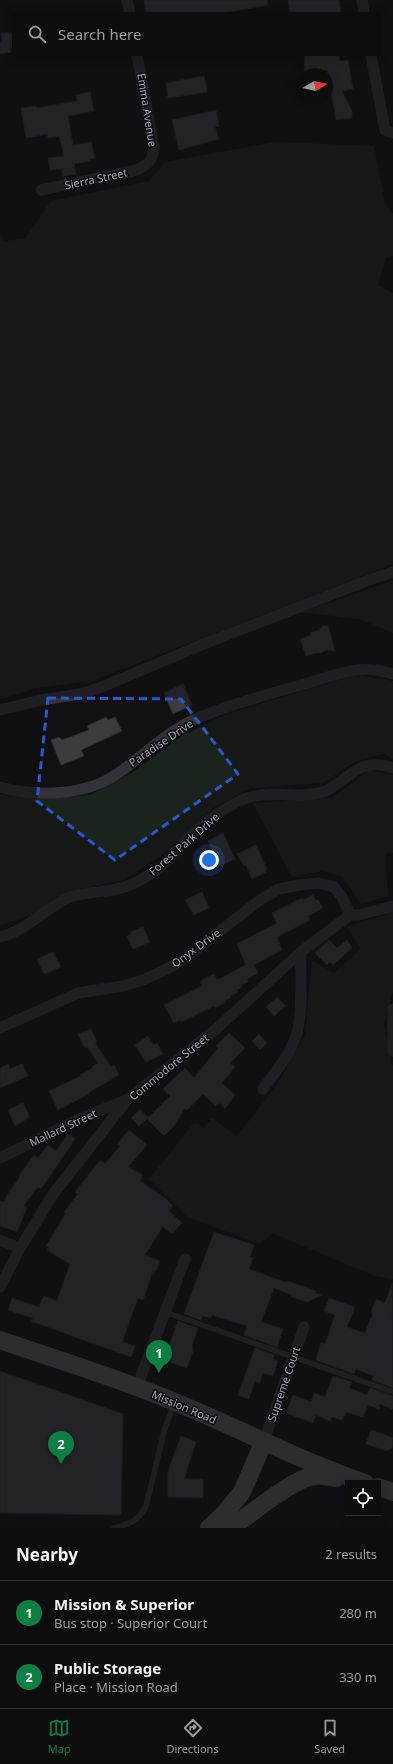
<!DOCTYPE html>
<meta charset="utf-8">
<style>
:root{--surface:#0d0d0e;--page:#161617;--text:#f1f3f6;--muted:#9a9c9e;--line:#2d2d2e;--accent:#0b8043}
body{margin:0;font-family:"Noto Sans",sans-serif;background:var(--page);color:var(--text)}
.controls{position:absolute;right:12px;bottom:12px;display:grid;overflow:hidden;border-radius:0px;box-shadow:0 2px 10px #0003}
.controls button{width:36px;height:36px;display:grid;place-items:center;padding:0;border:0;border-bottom:1px solid var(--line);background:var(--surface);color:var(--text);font:20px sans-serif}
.compass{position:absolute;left:297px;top:68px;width:36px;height:36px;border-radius:50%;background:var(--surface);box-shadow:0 2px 10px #0003;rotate:81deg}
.you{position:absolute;left:209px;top:860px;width:14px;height:14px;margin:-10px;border:3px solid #fff;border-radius:50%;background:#1a73e8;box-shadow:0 0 0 6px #1a73e833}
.badge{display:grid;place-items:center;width:26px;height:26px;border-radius:50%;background:var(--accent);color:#fff;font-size:13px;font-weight:700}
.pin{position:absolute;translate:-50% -33px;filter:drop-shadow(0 1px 2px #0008)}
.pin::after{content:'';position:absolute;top:21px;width:14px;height:12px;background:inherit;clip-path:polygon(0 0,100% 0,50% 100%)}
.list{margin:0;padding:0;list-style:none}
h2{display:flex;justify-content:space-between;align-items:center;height:52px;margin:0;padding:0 16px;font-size:17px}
h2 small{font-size:13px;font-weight:400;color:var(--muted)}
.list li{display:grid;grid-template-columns:26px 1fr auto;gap:12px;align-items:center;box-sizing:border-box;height:64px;padding:0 16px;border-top:1px solid var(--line)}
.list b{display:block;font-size:15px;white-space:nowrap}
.list p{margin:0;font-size:13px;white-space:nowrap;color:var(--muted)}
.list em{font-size:13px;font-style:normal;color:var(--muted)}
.icon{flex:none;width:22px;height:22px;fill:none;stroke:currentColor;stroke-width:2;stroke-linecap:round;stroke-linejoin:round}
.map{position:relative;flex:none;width:393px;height:1528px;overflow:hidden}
.search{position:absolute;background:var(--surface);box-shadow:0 2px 10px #0003;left:12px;right:12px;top:12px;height:44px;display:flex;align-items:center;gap:10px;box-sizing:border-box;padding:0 14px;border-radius:0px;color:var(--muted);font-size:15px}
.sheet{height:180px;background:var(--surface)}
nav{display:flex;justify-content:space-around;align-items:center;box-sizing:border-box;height:56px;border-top:1px solid var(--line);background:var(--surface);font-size:11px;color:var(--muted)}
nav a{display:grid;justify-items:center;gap:2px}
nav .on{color:var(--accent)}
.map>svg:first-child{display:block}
.green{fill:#1b231d}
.building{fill:#3b3b40;stroke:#2c2b2f}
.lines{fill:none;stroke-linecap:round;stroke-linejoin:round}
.lane{stroke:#323238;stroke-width:5.5}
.street{stroke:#323238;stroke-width:11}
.primary{stroke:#4e4f57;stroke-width:18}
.marked{fill:none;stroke:#2a57d4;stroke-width:3;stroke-dasharray:8 5;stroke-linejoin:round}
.labels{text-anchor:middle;stroke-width:3;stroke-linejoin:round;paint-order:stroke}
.street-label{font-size:11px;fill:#a2a5b4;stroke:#0c0c0e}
</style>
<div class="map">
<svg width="393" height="1528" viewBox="0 0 393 1528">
<rect width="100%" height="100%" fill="#111113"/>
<g class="green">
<path d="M275,142l99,4 11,58 8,10v42l-7,1 -8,28 15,8v271l-301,117 -51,6 -41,12v-466l4,8 21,-2 26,-38 98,-20 16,-19z"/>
<path d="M393,581v52l-33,-14 -59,-7z"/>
<path d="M356,675l37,6v79l-8,-7 -28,8 -34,22 -73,5 -37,20 -50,47 -40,25 -34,7 -27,8 -28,19 -34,11v-131l45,5 45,-4 42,-22 50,-37 45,-22z"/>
<path d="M369,770l24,5v78l-8,1 3,42 -27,8 -19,-28 -21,-5 -29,6 -39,-74 79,-5z"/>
<path d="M393,912v79l-9,33 7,41 2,1v213l-18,-3 -103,-43 -12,11 -73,-27 -38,-38 46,-57 9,6 8,-10 25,18 37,-47 31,-54 7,-74 22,12 27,-24 -14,-22z"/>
</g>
<g class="building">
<path d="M144,0h123l1,5 -45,8h-77z"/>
<path d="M288,0h51l2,13h-51z"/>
<path d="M13,32v16l-3,1 1,3 -11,2v-12h2l-1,-9z"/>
<path d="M305,55h34l1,6 8,-1 5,29 -11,2 10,20v7l-16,2 -9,-50 -23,4z"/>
<path d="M204,76l3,16 -39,6 -2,-15z"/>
<path d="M90,92l4,19 -26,5 5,29 18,-3 4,16 -6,1 1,2 -16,3 2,10 -13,2 -1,-7 -12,1 -2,-12 16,-2 -5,-20 -11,2 -1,-4 -21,4 -5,-30 15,-2 1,2 40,-7 -1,-6z"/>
<path d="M216,110l3,16 -4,1 4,12 -40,11 -7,-30z"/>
<path d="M322,626h6l7,25 -9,-1 -5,3h-6l-9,3 -6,-17 11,-4 -1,-2 9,-3z"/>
<path d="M183,684l9,21 -19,9 -9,-21z"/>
<path d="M106,717l2,3 7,-3 7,14 -41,19 3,6 -23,9 -10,-25 8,-3 3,3 27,-10 -2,-4z"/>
<path d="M223,833l12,26 -15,7 -12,-25z"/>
<path d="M256,845l11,24 -2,1 1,2 -14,7 -6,-14 -2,1 -7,-12z"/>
<path d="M202,892l7,16 -15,7 -9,-15z"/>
<path d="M313,895l3,6 2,-1 5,8 -15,8 2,4 -33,17 5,13 -28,15 4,8 -11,6 1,3 -7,3 1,2 -5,3 1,2 -8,4v2l-6,3 1,2 -10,5 -1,-2 -33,16v-2l-7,3 -10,-18 38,-19 -2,-5 14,-7 3,6 29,-15 -9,-21 40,-21 -5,-10 30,-15 1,2z"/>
<path d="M143,927l7,15 -17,7 -6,-13 4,-2v-2z"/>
<path d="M329,940l8,8 10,-8 5,8 -19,17 -3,-3 -3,3 -12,-12z"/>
<path d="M53,952l8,15 -17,7 -7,-15z"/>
<path d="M277,997l9,9 -12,10 -8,-9z"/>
<path d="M91,1029l6,13 -2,1 16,24 3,-2 5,10 -31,18 1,1 -31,16 -9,-19 32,-15 -1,-1 13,-7 -1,-1 6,-4 -11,-16 -2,1 -7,-14z"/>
<path d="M229,1033l16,15 -15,15 5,4 -13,16 13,12 -10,14 -5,-6 -4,3 -13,-12 -16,16 -2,-2 -11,18 -10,10 -17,-17 23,-23 -7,-7 22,-21 9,10 24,-30 -2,-2z"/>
<path d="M259,1034l8,9 -7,7 -8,-9z"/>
<path d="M148,1036l6,9 3,-2 6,11 -17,8 -11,-17z"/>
<path d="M8,1064l2,5 12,-5 6,12 -28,12v-20z"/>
<path d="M23,1103l7,14 -15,9 -7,-16z"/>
<path d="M140,1109l8,9 -9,8 -8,-8z"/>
<path d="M129,1130l18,15 -19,22 15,8 -3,6 26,18 7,7 -4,5 13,12 -10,11 -9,-8 -18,29 15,6 -5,11 -2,-1 -10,29 -5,-2 -16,44 13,4 -4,11 -100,-36 2,-3 -25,-8 4,-12 27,9 5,-11 13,5 13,-37 -23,-14 2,-3 -3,-1 20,-33 -2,-1 14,-18 -3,-2 25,-32 5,4 15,-18 -3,-2z"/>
<path d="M68,1134l7,5 -34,50 -3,-2 -14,18 3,2 -10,25 -17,-6v-25l4,1 5,-10 11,-15 -1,-1 15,-21 4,3 10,-13 8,6z"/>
<path d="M214,1232l40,13 -4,12 3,1 -4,11 38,14v-2l29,10 -1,2 7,2 -15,7 -12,-4 -4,-1 1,-2 -18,-7 -13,34 22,7 -6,18 -33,-12 3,-9 -35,-11 -1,3 -8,-2 -2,4 -17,-6z"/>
<path d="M392,1283l1,105 -21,-8 2,-4 -18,-7 -2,5 -38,-14 5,-18 4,2 10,-29 -11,-4 5,-13 26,9 -8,20 18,6 8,-20 -2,-1 5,-13 9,4z"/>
<path d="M178,1321l20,7 -6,18 1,5 -6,17 -23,-8z"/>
<path d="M255,1348l19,7 -1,4 5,2 -5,15 -10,-3 -3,10 -5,-2 -6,18 -11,-4z"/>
<path d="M0,1371l123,43 -2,101 -121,-2z"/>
<path d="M333,1376l19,6 -3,6 18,7 3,-7 23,8v13l-13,-5 -1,5 -11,-4 -5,12 -17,-5 -4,8 -10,-3 -2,4 -14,-6 -3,8 -27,-10 7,-18 18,7 3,-9 11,4z"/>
<path d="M371,1430l22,8 -1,10 -6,3 -20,-7z"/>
<path d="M181,1436l15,6 -12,37h19v19l-35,-1v-26z"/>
</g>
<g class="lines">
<g class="lane">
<path d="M165,1312l228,80"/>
<path d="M114,1528c15,-4 25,-7 32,-22l19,-78 9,-24"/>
</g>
<g class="street">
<path d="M127,0l3,13"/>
<path d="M362,0l2,13"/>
<path d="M371,55l14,75 8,3"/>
<path d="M41,190l96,-20c13,-7 15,-8 17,-23l-17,-92"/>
<path d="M0,710l41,-10 40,-6 21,-7 99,-42 168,-65 24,-8"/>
<path d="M0,787c36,10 85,9 117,-13 25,-17 48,-41 76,-54 37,-16 77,-26 115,-37 32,-9 52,-20 85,-9"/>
<path d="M0,937c26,-6 44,-28 68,-39 17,-7 36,-5 53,-10 13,-3 24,-10 35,-18 13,-9 23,-23 34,-34 14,-13 30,-25 47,-34 28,-15 60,-1 89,-11 5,-2 10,-7 15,-10 18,-14 29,-21 52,-13"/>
<path d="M393,1009v42"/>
<path d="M0,1028l78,-35 45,-7 20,-6 22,-10 19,-11 76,-59 19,-11 21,-4 19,-2 15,4 8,10 8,18"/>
<path d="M263,1089c12,-17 28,-35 34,-56 6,-22 3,-57 4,-81"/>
<path d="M0,1158l79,-39 47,-19"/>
<path d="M0,1240l20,8"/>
<path d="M0,1287l20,-39 34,-55 73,-93 88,-70 86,-78 49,-37h8l35,-9"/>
<path d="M137,1387l48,-128"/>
<path d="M264,1441l40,-114"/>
</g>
<g class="primary">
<path d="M0,1340c58,20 118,38 175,62 64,26 125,59 190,81"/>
<path d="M378,1487l15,5"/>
<path d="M209,1528l16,-15 17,-21 22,-51"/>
<path d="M231,1528c21,-15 52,-41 75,-50 10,-4 20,-2 30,0"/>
</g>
</g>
<path d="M0 0H393V1528H0ZM48,698l133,1 57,75 -123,86 -78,-59z" fill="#111113" fill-opacity=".55" fill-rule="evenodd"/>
<path class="marked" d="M48,698l133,1 57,75 -123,86 -78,-59z"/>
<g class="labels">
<g class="street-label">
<text transform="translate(147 110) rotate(81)" y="4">Emma Avenue</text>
<text transform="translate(96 179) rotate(-12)" y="4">Sierra Street</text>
<text transform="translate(161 743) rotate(-34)" y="4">Paradise Drive</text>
<text transform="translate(184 844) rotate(-41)" y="4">Forest Park Drive</text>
<text transform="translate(196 948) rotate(-36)" y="4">Onyx Drive</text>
<text transform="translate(169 1067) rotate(-39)" y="4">Commodore Street</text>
<text transform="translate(63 1128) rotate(-25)" y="4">Mallard Street</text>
<text transform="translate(284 1384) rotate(-71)" y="4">Supreme Court</text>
<text transform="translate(184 1407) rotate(23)" y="4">Mission Road</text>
</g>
</g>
</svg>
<div class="controls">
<button><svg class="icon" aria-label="locate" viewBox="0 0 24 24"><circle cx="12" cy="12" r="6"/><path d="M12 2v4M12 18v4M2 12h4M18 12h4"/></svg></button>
</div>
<svg class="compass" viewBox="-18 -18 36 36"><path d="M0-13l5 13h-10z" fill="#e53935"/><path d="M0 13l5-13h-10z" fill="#9a9c9e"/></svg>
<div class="you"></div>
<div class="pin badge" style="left:159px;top:1373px">1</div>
<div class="pin badge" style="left:61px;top:1464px">2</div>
<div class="search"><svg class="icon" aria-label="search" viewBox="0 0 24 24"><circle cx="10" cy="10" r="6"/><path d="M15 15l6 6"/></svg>Search here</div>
</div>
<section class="sheet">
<h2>Nearby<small>2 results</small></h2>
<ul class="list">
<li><span class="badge">1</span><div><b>Mission &amp; Superior</b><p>Bus stop · Superior Court</p></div><em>280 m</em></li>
<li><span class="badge">2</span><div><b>Public Storage</b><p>Place · Mission Road</p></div><em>330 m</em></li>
</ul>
</section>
<nav>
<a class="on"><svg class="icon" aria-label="map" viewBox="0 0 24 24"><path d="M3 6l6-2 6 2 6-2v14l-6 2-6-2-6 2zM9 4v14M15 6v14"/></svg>Map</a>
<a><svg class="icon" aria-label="directions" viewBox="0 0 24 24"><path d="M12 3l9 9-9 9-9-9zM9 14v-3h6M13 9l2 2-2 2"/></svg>Directions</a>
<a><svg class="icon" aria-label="saved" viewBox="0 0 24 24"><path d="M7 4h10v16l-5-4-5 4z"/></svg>Saved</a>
</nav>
